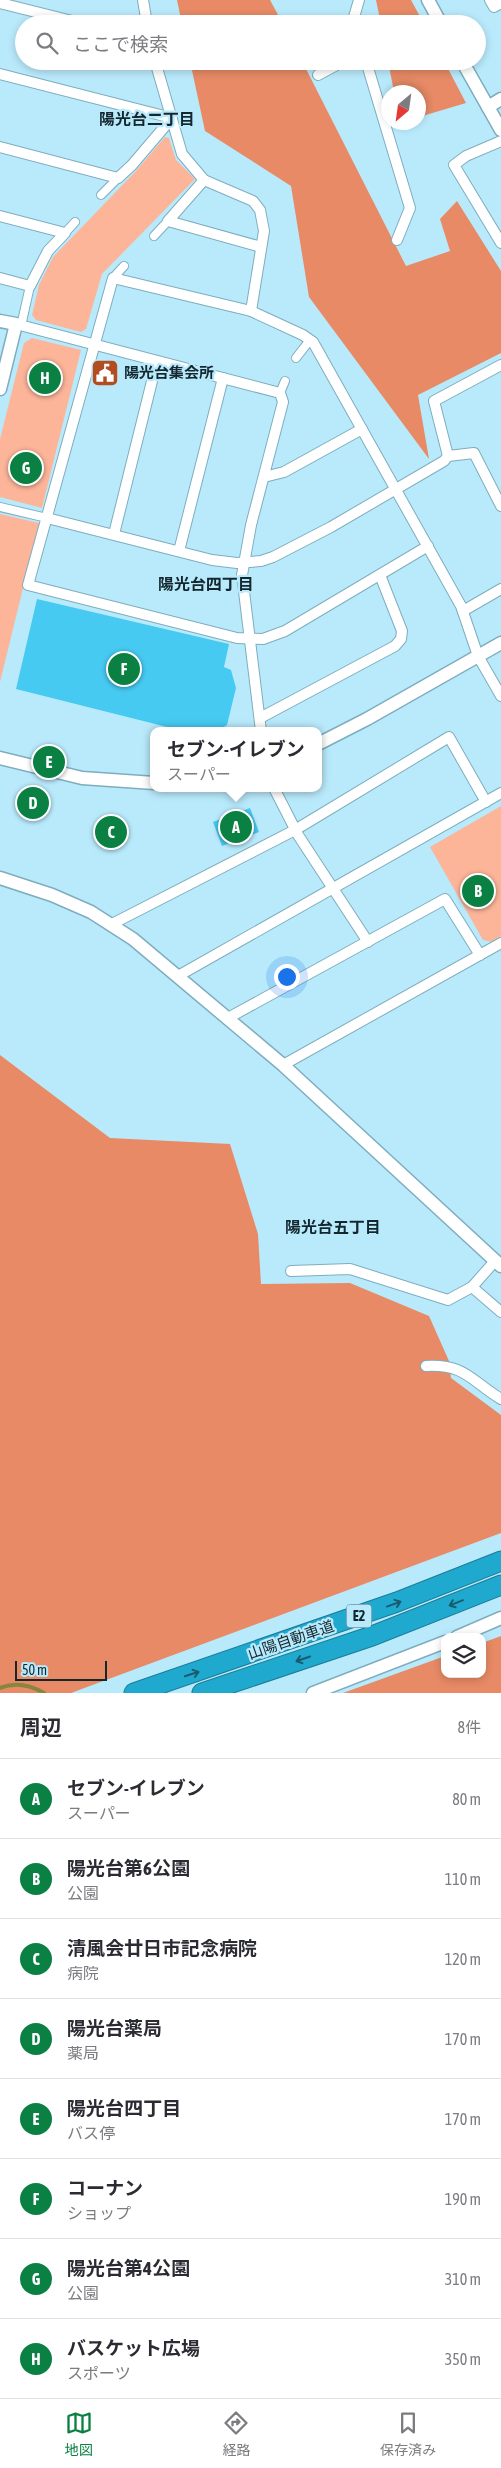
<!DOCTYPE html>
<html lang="ja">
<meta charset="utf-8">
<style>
:root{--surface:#fff;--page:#f7f7f7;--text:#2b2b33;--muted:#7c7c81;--line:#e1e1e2;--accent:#0b8043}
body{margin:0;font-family:"Asap Condensed","Noto Sans JP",sans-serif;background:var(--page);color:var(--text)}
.controls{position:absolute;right:15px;bottom:15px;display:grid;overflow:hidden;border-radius:10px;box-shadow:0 2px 8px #0003}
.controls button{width:45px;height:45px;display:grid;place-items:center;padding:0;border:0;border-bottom:1px solid var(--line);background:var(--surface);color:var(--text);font:25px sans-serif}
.compass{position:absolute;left:381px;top:85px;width:45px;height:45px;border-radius:50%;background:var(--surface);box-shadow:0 2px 8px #0003;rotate:209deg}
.scale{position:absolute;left:15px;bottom:12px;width:92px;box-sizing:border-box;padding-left:5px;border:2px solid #14272e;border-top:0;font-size:14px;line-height:18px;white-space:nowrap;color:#14272e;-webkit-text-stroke:4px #b9eafc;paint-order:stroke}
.you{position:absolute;left:286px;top:976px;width:18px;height:18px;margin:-12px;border:4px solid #fff;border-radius:50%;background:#1a73e8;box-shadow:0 0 0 8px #1a73e833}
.badge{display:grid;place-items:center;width:32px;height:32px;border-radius:50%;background:var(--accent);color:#fff;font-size:16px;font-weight:700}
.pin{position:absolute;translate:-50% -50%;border:2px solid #fff;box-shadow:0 1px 5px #0006}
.popup{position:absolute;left:150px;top:727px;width:172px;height:65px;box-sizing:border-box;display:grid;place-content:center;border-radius:10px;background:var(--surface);filter:drop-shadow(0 1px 4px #0005);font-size:16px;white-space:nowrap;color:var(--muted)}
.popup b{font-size:19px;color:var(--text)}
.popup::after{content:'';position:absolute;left:50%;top:100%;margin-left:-10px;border:10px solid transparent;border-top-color:var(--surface)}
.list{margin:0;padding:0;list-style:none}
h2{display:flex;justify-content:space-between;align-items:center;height:65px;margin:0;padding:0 20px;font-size:21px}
h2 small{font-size:16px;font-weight:400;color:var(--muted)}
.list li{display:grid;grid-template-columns:32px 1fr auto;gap:15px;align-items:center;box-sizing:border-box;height:80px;padding:0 20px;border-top:1px solid var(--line)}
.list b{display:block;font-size:19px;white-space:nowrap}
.list p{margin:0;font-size:16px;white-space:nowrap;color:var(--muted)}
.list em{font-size:16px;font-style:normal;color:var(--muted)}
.icon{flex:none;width:28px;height:28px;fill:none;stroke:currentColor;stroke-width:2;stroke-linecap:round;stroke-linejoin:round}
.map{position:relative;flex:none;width:501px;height:1693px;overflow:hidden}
.search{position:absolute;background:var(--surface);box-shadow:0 2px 8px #0003;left:15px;right:15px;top:15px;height:55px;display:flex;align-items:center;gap:12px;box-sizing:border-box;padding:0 18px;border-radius:28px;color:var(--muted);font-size:19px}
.sheet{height:705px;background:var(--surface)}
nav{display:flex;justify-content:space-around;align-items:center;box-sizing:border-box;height:70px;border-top:1px solid var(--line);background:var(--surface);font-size:14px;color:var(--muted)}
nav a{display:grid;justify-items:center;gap:2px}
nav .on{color:var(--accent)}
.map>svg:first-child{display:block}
.green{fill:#fcb599}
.forest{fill:#e78a65}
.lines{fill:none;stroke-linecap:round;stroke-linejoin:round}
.stream{stroke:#88853e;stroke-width:4}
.building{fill:#46caf2}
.pedestrian-casing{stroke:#7eadbe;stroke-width:10}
.minor-casing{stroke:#7eadbe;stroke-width:12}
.tertiary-casing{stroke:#7eadbe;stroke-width:15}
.motorway-casing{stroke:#1c7c96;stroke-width:21}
.pedestrian{stroke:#fff;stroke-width:8}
.minor{stroke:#fff;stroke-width:10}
.tertiary{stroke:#fff;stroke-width:12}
.motorway{stroke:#20a9ce;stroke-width:19}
.oneway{stroke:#195b6e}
.labels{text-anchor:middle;stroke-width:4.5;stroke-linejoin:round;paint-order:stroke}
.shield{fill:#b9eafc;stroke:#46626c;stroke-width:1}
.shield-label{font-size:14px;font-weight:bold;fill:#14272e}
.poi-label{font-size:15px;font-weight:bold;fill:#14272e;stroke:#b9eafc;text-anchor:start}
.street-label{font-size:15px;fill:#14272e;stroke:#b9eafc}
.neighbourhood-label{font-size:16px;font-weight:bold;fill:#14272e;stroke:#b9eafc}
</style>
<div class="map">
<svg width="501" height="1693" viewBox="0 0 501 1693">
<rect width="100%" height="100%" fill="#b9eafc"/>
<g class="green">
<path d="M165,137l4,1 7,22 19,19 -93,95 -16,55 -5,3 -45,-12 -4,-5 7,-30 14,-28 82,-85z"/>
<path d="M32,338l49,12 -39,158 -42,-11v-58l24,-96z"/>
<path d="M0,514l39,9 -39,159z"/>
<path d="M501,806v130l-9,6 -9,-2 -53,-93z"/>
</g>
<g class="forest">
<path d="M177,0h93l13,24h-101z"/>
<path d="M376,0h35l13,24h-43z"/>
<path d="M190,61h112l104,205 44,-15 -10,-32 17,-18 44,70v82l-83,42 11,64 -120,-162 -18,-111 -86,-55z"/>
<path d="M388,61h56l22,42 -47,14 -1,-25h-24z"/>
<path d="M0,1055l110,83 120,6 28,90 3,50 89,-1 79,33 20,45 2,17 50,37v118l-430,160h-71z"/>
<path d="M501,1636v57h-158l102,-37v18h37v-31z"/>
</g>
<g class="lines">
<path class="stream" d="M0,1688c15,-6 30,-3 44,5"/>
</g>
<g class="building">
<path d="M99,362l16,4 -5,19 -16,-5z"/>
<path d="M37,599l192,45 -5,23 7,3 5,18 -9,37 -10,6h-34l-167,-42z"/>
<path d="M29,785l14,3 1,6 -6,22 -16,-4z"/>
<path d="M250,808l9,24 -37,14 -9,-24z"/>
</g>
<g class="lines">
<g class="pedestrian-casing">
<g id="pedestrian">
<path d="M101,195l17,-17"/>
<path d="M65,233l10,-11"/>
<path d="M154,236l14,-15"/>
<path d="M113,278l11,-12"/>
<path d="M21,326l9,-40"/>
<path d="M296,358l14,-18"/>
<path d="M280,393l5,-12"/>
<path d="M0,507l47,11"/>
</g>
</g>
<g class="minor-casing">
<g id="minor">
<path d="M143,0l4,24"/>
<path d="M490,0l4,7 7,-4"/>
<path d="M0,3l84,21"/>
<path d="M356,24l-2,-7 5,-17"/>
<path d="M155,61l27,93 22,26 49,21 7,9 4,21 -13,80 52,24 10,7 148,264 17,50 23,40"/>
<path d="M366,61l44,147 -13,32"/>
<path d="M0,74l172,44 -40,47 -14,13 -118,-31"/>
<path d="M318,75l26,-14"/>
<path d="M501,141l-35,15 -12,9 47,78"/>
<path d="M204,180l-36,41 93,26"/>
<path d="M0,216l65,17 -17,18 -18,35 -30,-8"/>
<path d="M251,311l-138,-33 -85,307 209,53 26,1 22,-8 143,-85"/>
<path d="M16,324l264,69 3,9 -32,123 -9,50 19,156"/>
<path d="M448,456l26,-3 27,53"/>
<path d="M264,477l20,-5 78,-43"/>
<path d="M47,518l165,42 25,3 24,-2 12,-4 58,-30 113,-66 4,-5 -14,-55 67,-36"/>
<path d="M114,534l43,-173"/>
<path d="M179,551l44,-173"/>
<path d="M463,611l38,-22"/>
<path d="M260,718l135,-72 6,-7 1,-8 -22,-56"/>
<path d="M274,788l24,47 70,107"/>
<path d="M112,924l183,-94 154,-93 37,65"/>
<path d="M178,976l323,-183"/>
<path d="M228,1018l217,-119 35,56"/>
<path d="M283,1065l218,-122"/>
<path d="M291,1271l59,-2 98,31 24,-13 23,-26"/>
<path d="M472,1287l29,25"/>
<path d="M426,1366c40,-2 45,15 75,33"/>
</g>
</g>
<g class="tertiary-casing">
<g id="tertiary">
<path d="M428,0l13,24"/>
<path d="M462,61l39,69"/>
<path d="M488,107l13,-8"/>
<path d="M0,321l16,3 -16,65"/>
<path d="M318,744l49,-25 134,-76"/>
<path d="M0,758l82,20 72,5"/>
<path d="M0,878l52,17 39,17 42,27 150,126 218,201"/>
<path d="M457,1637l44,-19"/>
<path d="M313,1693l132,-51"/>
</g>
</g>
<g class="motorway-casing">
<g id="motorway">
<path d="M134,1693l263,-91 104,-41"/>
<path d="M202,1693l170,-57 129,-51"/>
</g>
</g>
<use href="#pedestrian" class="pedestrian"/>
<use href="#minor" class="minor"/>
<use href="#tertiary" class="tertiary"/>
<use href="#motorway" class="motorway"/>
</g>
<defs><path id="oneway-shaft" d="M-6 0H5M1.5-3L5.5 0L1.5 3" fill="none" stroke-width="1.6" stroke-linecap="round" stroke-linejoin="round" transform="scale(1.25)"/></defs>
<g class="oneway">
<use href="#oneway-shaft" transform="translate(456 1603) rotate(158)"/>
<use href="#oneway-shaft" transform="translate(394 1604) rotate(-20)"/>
<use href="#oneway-shaft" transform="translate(303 1659) rotate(161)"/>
<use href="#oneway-shaft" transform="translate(192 1674) rotate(-18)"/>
</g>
<defs>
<g id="civic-square" transform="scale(1.4375)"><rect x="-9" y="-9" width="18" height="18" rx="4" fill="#b24d20" stroke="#b9eafc"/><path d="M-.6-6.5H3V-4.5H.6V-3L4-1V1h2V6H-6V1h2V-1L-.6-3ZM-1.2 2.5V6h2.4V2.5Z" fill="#fff"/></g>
</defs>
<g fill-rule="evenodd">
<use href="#civic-square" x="105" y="373"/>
</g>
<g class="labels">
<rect class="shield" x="346.5" y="1604.5" width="25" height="23" rx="4"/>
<g class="shield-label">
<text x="359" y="1621">E2</text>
</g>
<g class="poi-label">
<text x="124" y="378">陽光台集会所</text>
</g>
<g class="street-label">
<text transform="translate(291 1640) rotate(-19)" y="5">山陽自動車道</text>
</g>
<g class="neighbourhood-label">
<text x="147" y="125">陽光台二丁目</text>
<text x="206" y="590">陽光台四丁目</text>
<text x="333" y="1233">陽光台五丁目</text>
</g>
</g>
</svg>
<div class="controls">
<button><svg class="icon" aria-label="layers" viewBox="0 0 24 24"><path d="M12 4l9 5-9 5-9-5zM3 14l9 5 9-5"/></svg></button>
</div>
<svg class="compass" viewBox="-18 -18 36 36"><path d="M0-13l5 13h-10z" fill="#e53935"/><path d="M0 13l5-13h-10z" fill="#7c7c81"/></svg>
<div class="scale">50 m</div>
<div class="you"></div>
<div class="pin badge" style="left:236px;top:827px">A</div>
<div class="popup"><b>セブン-イレブン</b>スーパー</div>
<div class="pin badge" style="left:478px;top:891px">B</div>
<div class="pin badge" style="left:111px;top:832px">C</div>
<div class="pin badge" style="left:33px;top:803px">D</div>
<div class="pin badge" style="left:49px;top:762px">E</div>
<div class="pin badge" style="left:124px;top:669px">F</div>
<div class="pin badge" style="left:26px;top:468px">G</div>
<div class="pin badge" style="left:45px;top:378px">H</div>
<div class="search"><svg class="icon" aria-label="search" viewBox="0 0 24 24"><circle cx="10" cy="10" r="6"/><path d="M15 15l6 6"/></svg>ここで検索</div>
</div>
<section class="sheet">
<h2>周辺<small>8件</small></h2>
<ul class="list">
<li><span class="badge">A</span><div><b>セブン-イレブン</b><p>スーパー</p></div><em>80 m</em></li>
<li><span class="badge">B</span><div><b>陽光台第6公園</b><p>公園</p></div><em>110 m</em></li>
<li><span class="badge">C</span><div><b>清風会廿日市記念病院</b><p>病院</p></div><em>120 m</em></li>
<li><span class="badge">D</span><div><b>陽光台薬局</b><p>薬局</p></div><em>170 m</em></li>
<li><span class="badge">E</span><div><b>陽光台四丁目</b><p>バス停</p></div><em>170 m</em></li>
<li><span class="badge">F</span><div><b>コーナン</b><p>ショップ</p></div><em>190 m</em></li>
<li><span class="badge">G</span><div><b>陽光台第4公園</b><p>公園</p></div><em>310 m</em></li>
<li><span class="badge">H</span><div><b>バスケット広場</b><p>スポーツ</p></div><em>350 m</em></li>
</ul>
</section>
<nav>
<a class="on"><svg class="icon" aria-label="map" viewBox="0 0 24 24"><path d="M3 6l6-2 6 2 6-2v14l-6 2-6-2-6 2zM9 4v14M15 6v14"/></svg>地図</a>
<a><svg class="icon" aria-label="directions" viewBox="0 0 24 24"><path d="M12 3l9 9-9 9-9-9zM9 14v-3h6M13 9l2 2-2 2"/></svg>経路</a>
<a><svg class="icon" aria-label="saved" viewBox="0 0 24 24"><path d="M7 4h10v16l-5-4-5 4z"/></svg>保存済み</a>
</nav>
